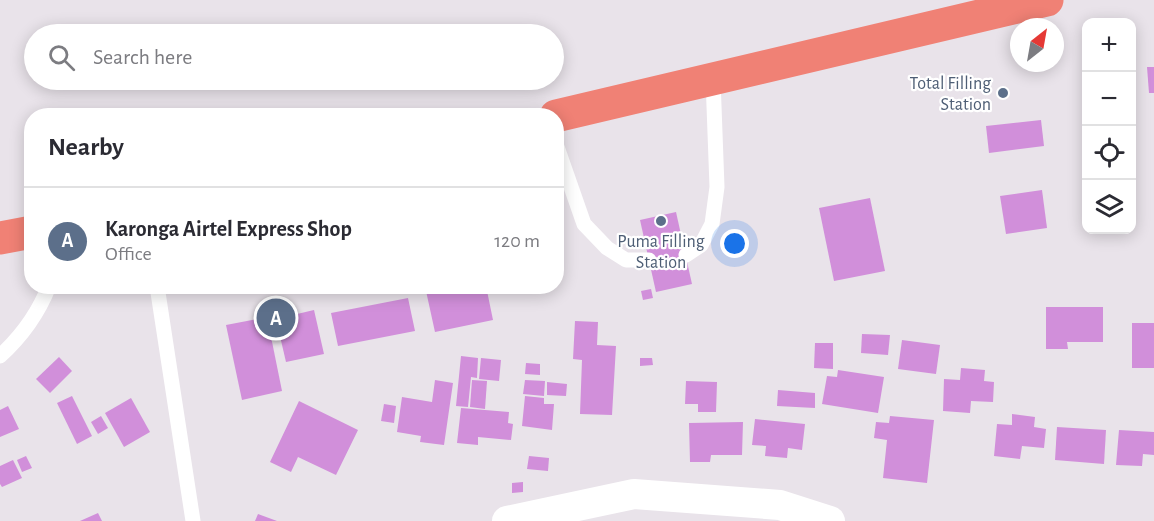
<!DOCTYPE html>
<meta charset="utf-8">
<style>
:root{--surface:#fff;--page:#f7f7f7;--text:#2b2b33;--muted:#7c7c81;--line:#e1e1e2;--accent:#0f766e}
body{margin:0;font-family:"Alegreya Sans",sans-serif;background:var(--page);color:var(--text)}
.controls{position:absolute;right:18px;top:18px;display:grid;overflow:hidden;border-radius:12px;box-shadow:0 3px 15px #0003}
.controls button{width:54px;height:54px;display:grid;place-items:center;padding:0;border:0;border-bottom:2px solid var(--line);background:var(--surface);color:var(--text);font:30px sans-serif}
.compass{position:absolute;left:1010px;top:18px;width:54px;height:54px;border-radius:50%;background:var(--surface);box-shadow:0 3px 15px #0003;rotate:31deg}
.you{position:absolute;left:735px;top:244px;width:21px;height:21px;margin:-15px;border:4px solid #fff;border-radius:50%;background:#1a73e8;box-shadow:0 0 0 9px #1a73e833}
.badge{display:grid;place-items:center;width:39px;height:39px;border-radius:50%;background:var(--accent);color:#fff;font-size:20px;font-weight:700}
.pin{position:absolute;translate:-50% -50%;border:3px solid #fff;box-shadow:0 2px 6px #0006}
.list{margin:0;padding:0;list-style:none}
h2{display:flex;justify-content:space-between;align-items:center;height:78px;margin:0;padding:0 24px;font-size:26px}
h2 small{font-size:20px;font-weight:400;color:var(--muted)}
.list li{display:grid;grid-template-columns:39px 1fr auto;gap:18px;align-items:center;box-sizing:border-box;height:108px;padding:0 24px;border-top:2px solid var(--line)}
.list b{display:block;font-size:22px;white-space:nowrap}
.list p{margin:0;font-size:20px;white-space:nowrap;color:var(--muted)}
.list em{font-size:20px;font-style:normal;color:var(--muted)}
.icon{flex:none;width:33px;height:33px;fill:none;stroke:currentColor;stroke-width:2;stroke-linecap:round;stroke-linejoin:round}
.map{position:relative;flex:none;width:1154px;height:521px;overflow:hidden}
.search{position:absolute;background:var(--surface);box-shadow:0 3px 15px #0003;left:24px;top:24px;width:540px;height:66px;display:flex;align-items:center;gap:15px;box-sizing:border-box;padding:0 21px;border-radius:33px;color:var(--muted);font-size:22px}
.panel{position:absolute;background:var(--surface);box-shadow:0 3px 15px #0003;left:24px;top:108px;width:540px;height:186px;border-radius:24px}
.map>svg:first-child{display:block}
.building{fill:#d18fda}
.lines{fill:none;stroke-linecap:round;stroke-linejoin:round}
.lane{stroke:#fff;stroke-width:15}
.street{stroke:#fff;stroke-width:30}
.highway{stroke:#f08175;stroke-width:33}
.service-dot{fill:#5c6f8a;stroke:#fff;stroke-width:2}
.labels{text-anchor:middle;stroke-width:4.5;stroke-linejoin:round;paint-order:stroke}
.service-label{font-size:18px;fill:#4e5e75;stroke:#fff;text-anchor:end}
</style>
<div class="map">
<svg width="1154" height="521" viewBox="0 0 1154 521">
<rect width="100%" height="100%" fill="#e9e3ea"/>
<g class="building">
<path d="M1147,67h7v26h-5z"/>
<path d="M1041,120l3,26 -55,7 -3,-27z"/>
<path d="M1042,190l5,38 -41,6 -6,-38z"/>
<path d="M870,198l15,73 -51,10 -15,-73z"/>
<path d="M676,212l16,72 -36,8 -16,-72z"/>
<path d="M448,286h38l7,34 -58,12 -9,-41z"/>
<path d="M651,289l2,9 -10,2 -2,-9z"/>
<path d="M408,298l7,33 -77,15 -7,-33z"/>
<path d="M1046,307h57v35h-36l1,7h-22z"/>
<path d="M314,310l10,44 -38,8 -10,-43z"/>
<path d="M267,317l15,74 -40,9 -16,-75z"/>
<path d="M575,321l23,1 -1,23 19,1 -4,69 -32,-1 2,-54 -9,-1z"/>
<rect x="1132" y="323" width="22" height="45"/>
<path d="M862,334l28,1 -2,20 -27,-2z"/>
<path d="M902,340l38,5 -4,29 -38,-5z"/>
<path d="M815,343h18v26l-19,-1z"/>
<path d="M461,356l17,2 -1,20 -6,-1 -3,30 -12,-1z"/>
<path d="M59,357l13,14 -22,22 -14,-14z"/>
<path d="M481,358l20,2 -2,21 -20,-2z"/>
<path d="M640,358h12l1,7 -13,1z"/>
<path d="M526,363l14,1v11l-15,-1z"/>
<path d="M961,368l24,2 -1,11 10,1 -1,20 -22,-1 -1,12 -27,-2 1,-32 16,1z"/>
<path d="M838,370l46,7 -6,36 -56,-9 5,-28 10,1z"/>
<path d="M435,380l18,3 -9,62 -24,-3 1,-6 -24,-4 5,-35 30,5z"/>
<path d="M472,380l15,1 -2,28 -15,-2z"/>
<path d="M525,380l20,1 -1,15 -21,-2z"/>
<path d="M686,381l31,1 -1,30h-18v-8h-13z"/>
<path d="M547,382l20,2 -1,12 -19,-1z"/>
<path d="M778,390l37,3v15l-38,-2z"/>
<path d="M72,396l20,40 -15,8 -20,-41z"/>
<path d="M525,396l19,2v6h10l-2,26 -30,-4z"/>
<path d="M131,398l19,34 -26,15 -19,-34z"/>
<path d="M299,401l59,29 -22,45 -38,-18 -7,15 -21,-10z"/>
<path d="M384,404l12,2 -2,17 -13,-2z"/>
<path d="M8,406l11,23 -19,8v-27z"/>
<path d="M461,408l48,4 -1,11 5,1 -2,16 -33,-3v8l-21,-2z"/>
<path d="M1012,414l23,3 -1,10 12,2 -2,19 -22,-2 -2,13 -26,-3 3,-32 15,1z"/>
<path d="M101,416l7,12 -10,6 -7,-12z"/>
<path d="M890,416l44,4 -7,63 -44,-5 4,-38 -13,-2 2,-16 13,1z"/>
<path d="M755,419l50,5 -3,26 -14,-2 -1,10 -22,-2 1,-10 -14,-1z"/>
<path d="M743,422l-1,33h-31l-1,7h-20l-1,-39z"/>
<path d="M1057,427l49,3 -2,34 -49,-4z"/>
<path d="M1119,430l35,2v23l-11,-1 -1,12 -26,-1z"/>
<path d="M26,456l6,12 -10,4 -5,-12z"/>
<path d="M529,456l20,2 -1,13 -21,-2z"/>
<path d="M13,460l9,18 -20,9 -2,-3v-18z"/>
<path d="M523,482v10l-11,1v-10z"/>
<path d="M98,513l4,8h-22z"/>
<path d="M258,514l19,7h-22z"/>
</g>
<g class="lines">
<g class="lane">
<path d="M556,144l28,80 23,24 19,12h23"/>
<path d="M686,255l15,-10 11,-21 5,-37 -4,-108"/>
<path d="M157,286l36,235"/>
<path d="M0,356c22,-20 38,-42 49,-70"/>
</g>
<path class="street" d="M507,521l127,-27 146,11 50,16"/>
<g class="highway">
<path d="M556,116l491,-116"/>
<path d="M0,238l32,-6"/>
</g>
</g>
<g class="service-dot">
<circle cx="1003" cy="93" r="6"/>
<circle cx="661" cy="221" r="6"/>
</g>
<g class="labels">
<g class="service-label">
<text x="991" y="89">Total Filling<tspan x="991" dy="21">Station</tspan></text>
<text x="661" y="247" text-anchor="middle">Puma Filling<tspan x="661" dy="21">Station</tspan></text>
</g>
</g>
</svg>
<div class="controls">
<button>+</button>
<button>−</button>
<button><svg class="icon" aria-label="locate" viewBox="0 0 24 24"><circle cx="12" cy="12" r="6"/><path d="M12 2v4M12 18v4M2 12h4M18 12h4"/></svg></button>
<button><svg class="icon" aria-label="layers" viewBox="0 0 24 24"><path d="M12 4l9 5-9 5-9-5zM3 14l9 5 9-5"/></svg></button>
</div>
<svg class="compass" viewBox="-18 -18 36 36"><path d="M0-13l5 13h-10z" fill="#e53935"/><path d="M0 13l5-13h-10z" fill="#7c7c81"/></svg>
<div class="you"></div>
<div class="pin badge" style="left:276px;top:318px;background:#5c6f8a">A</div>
<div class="search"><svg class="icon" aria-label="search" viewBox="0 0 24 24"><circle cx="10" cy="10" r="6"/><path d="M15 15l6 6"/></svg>Search here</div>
<section class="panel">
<h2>Nearby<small></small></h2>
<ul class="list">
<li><span class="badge" style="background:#5c6f8a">A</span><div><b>Karonga Airtel Express Shop</b><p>Office</p></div><em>120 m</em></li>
</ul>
</section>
</div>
